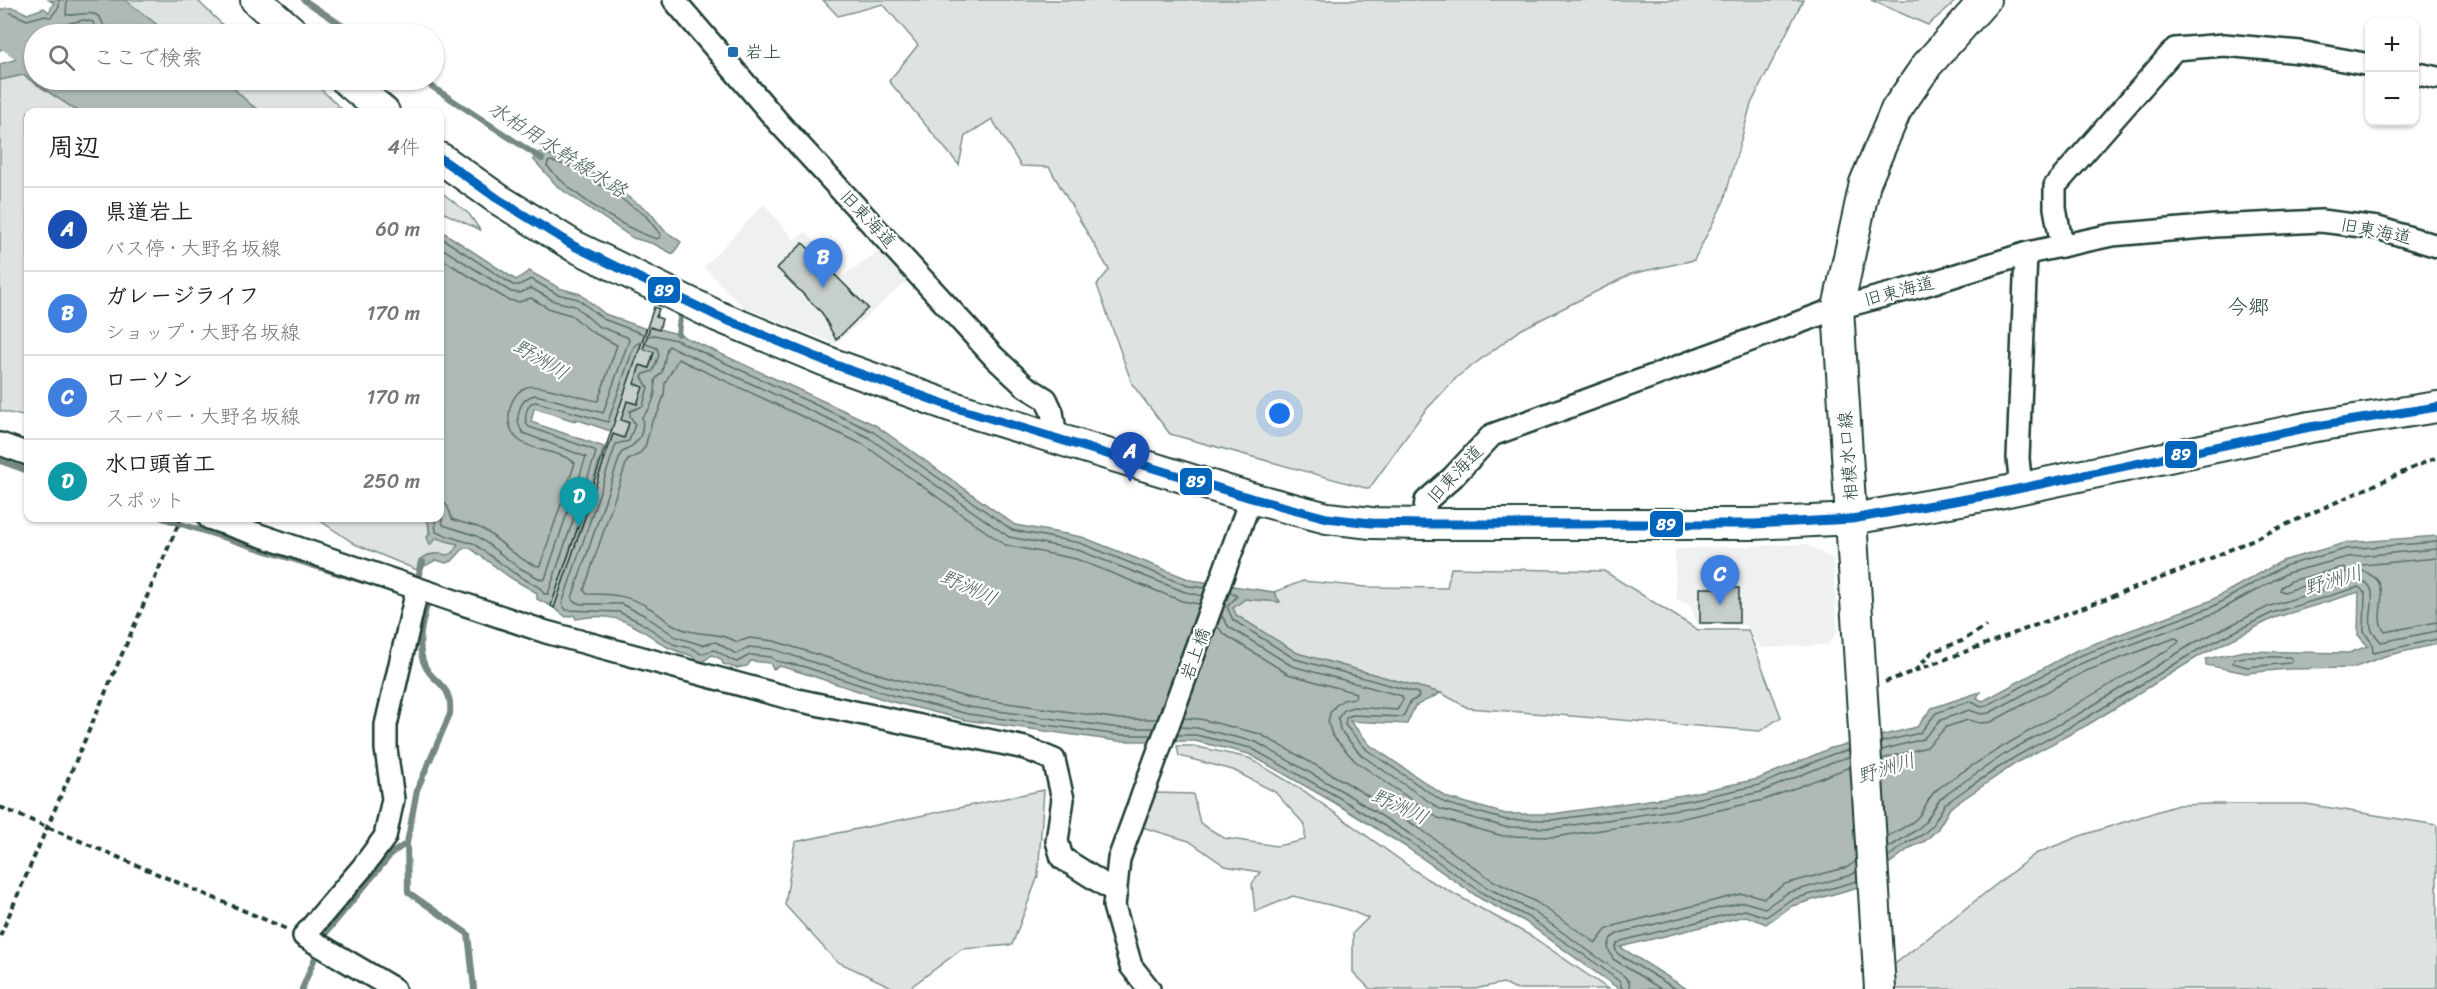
<!DOCTYPE html>
<html lang="ja">
<meta charset="utf-8">
<style>
:root{--surface:#fff;--page:#f2f2f2;--text:#222;--muted:#767676;--line:#e0e0e0;--accent:#2563eb}
body{margin:0;font-family:Sriracha,"Klee One",sans-serif;background:var(--page);color:var(--text)}
.controls{position:absolute;right:18px;top:18px;display:grid;overflow:hidden;border-radius:12px;box-shadow:0 2px 4px #0004}
.controls button{width:54px;height:54px;display:grid;place-items:center;padding:0;border:0;border-bottom:2px solid var(--line);background:var(--surface);color:var(--text);font:30px sans-serif}
.you{position:absolute;left:1280px;top:414px;width:21px;height:21px;margin:-15px;border:4px solid #fff;border-radius:50%;background:#1a73e8;box-shadow:0 0 0 9px #1a73e833}
.badge{display:grid;place-items:center;width:39px;height:39px;border-radius:50%;background:var(--accent);color:#fff;font-size:20px;font-weight:700}
.pin{position:absolute;translate:-50% -50px;filter:drop-shadow(0 2px 3px #0008)}
.pin::after{content:'';position:absolute;top:32px;width:21px;height:18px;background:inherit;clip-path:polygon(0 0,100% 0,50% 100%)}
.list{margin:0;padding:0;list-style:none}
h2{display:flex;justify-content:space-between;align-items:center;height:78px;margin:0;padding:0 24px;font-size:26px}
h2 small{font-size:20px;font-weight:400;color:var(--muted)}
.list li{display:grid;grid-template-columns:39px 1fr auto;gap:18px;align-items:center;box-sizing:border-box;height:84px;padding:0 24px;border-top:2px solid var(--line)}
.list b{display:block;font-size:22px;white-space:nowrap}
.list p{margin:0;font-size:20px;white-space:nowrap;color:var(--muted)}
.list em{font-size:20px;font-style:normal;color:var(--muted)}
.icon{flex:none;width:33px;height:33px;fill:none;stroke:currentColor;stroke-width:2;stroke-linecap:round;stroke-linejoin:round}
.map{position:relative;flex:none;width:2437px;height:989px;overflow:hidden}
.search{position:absolute;background:var(--surface);box-shadow:0 2px 4px #0004;left:24px;top:24px;width:420px;height:66px;display:flex;align-items:center;gap:15px;box-sizing:border-box;padding:0 21px;border-radius:33px;color:var(--muted);font-size:22px}
.panel{position:absolute;background:var(--surface);box-shadow:0 2px 4px #0004;left:24px;top:108px;width:420px;height:414px;border-radius:12px}
.map>svg:first-child{display:block}
.built{fill:#eef1f0}
.green{fill:#dee3e2;stroke:#7e908b;stroke-width:1.5}
.water{fill:#afbab7;stroke:#758883;stroke-width:1.5}
.lines{fill:none;stroke-linecap:round;stroke-linejoin:round}
.shore{stroke:#596f68;stroke-width:1.5}
.stream{stroke:#758883;stroke-width:6}
.river{stroke:#afbab7;stroke-width:34}
.building{fill:#c7cfcc;stroke:#1f3d34;stroke-width:1.5}
.minor-casing{stroke:#1f3d34;stroke-width:26}
.secondary-casing{stroke:#1f3d34;stroke-width:34}
.path{stroke:#1f3d34;stroke-width:4;stroke-dasharray:6 4.5;stroke-linecap:butt}
.minor{stroke:#fff;stroke-width:21}
.secondary{stroke:#fff;stroke-width:30}
.bus-1-casing{stroke:#fff;stroke-width:14}
.bus-1{stroke:#0065bd;stroke-width:9}
.poi-dot{fill:#1f6fb2;stroke:#fff;stroke-width:2}
.labels{text-anchor:middle;stroke-width:4.5;stroke-linejoin:round;paint-order:stroke}
.poi-label{font-size:18px;fill:#1f3d34;stroke:#fff;text-anchor:start}
.street-label{font-size:18px;fill:#1f3d34;stroke:#fff}
.water-label{font-size:20px;font-style:italic;fill:#4a625b;stroke:#fff}
.quarter-label{font-size:21px;fill:#1f3d34;stroke:#fff}
.line-badge{stroke:#fff;stroke-width:2}
.badge-label{font-size:16px;text-anchor:middle;font-weight:bold;fill:#fff}
</style>
<div class="map">
<svg width="2437" height="989" viewBox="0 0 2437 989">
<rect width="100%" height="100%" fill="#fff"/>
<filter id="ink" filterUnits="userSpaceOnUse"><feTurbulence type="fractalNoise" baseFrequency=".0167" numOctaves="2"/><feDisplacementMap in="SourceGraphic" scale="12" xChannelSelector="R" yChannelSelector="G"/><feConvolveMatrix kernelMatrix="1 2 1 2 8 2 1 2 1" color-interpolation-filters="sRGB"/></filter>
<g filter="url(#ink)">
<g class="built">
<path d="M764,204l30,36 12,-8 37,44 38,-26 27,30 -73,64 -92,-37 -39,-40z"/>
<path d="M1806,544l27,15 4,73 -9,13 -67,3 -16,-23h-47l-8,-20 -14,-6 -1,-50z"/>
</g>
<g class="green">
<path d="M125,0h72l35,34h-63z"/>
<path d="M823,0h980l-52,104 -27,97 -30,59 -63,14 -109,55 -65,48 -33,35 -55,77 -199,-55 -38,-50 -35,-99 12,-15 -60,-103 -28,-1 -29,-47 -27,17 -6,29 -70,-84 29,-36 -35,-41 -45,12z"/>
<path d="M1871,0h86l-29,25z"/>
<path d="M23,75l56,37h-51v305l-28,-6v-331z"/>
<path d="M225,80h86l34,32h-82l-12,-7z"/>
<path d="M440,191l29,23 11,16 -40,-19z"/>
<path d="M316,518h114l-2,3 2,23 6,-6 22,6 -5,9 -6,3c-10,-4 -20,-2 -28,4l-2,10 -62,-26z"/>
<path d="M1451,568l153,3 94,59h50l33,87 -21,14 -292,-23 -27,-15 -144,-40 -61,-38 -3,-7 12,-9 34,3 -5,-10 29,-11 63,6 81,1z"/>
<path d="M1177,746h16l56,12 55,33 123,88 104,57 77,53h-94l-11,-6 -28,6h-105l-17,-17v-39l15,-15 -22,-9 -53,-13 -38,16 -3,-28 8,-12 -35,-6 -36,-25 -47,-14 14,-34 37,1 7,29 24,15 53,8 28,-6v-15l-30,-33 -42,-22 -54,-14z"/>
<path d="M1044,790l-6,86 -26,69 -50,4 -54,40h-12l-60,-28 -51,-56 10,-63z"/>
<path d="M2212,804h94l131,21v164h-574l172,-135 45,-18 98,-31z"/>
</g>
<g class="water">
<path d="M49,0h76l44,34h-76l-5,-8h-4l-50,8v3c-12,3 -22,9 -34,13v-40c12,-4 16,-3 27,4l17,-6 5,4 5,-9z"/>
<path d="M34,54v26h191l26,25 12,7h-184l-56,-37 -23,5v-16z"/>
<path d="M539,152l38,11 72,48 15,19 17,12 -8,12 -19,-10 -21,-6 -75,-51 -25,-28z"/>
<path d="M440,230l76,50 13,-9 30,17 21,6 25,20 41,15 -33,100 -3,2 -34,-12 -1,2 -41,-13 -3,14 73,25 -53,159 -14,-7v-6l-26,-15 -41,-30h-6l-12,13 -6,2 -10,-3 -19,10 2,-10c9,-6 18,-8 28,-5l6,-2 5,-9 -22,-6 -6,7 -3,-8 3,-4 -2,-12 2,-3h10z"/>
<path d="M650,327l28,7 197,91 140,100 67,12 109,43 83,12 6,10 -35,-3 -12,9 3,7 61,38 144,40 -26,13 -8,18 -57,-3 20,24 78,53 58,16h46l131,-19 75,-16 73,-31 86,-21 15,-19 48,-16 -3,6 6,3 94,-51 133,-49 72,-40 63,-18 92,-7v108l-52,12 -32,12 -65,1 -42,4 -40,-8v-6l38,-8 105,2 19,-7 -10,-11 1,-43 -85,26 -73,37 -112,69 -71,38 -68,46 -13,22 -12,11 -15,7 -52,39 -66,19 -26,18 -20,-8 -126,31 67,42h-68l-95,-68 -43,-22 -75,-52 -71,-44 -86,-49 -54,-13h-77l-152,-21 -77,-19 -89,-29 -20,-6 -7,3 -3,-6 -19,-2 -4,5 -11,2 -13,-4 -2,-5 -9,-4 -11,8c-10,-10 -17,-9 -29,-14 -7,-2 -14,-8 -20,-12 -26,-18 -45,-25 -76,-18l-2,-4 -8,2 -12,-9 59,-174 12,3 4,-14 -8,-3 6,-19 10,3 6,-17 -9,-3 6,-19 9,3 5,-15 -11,-4z"/>
</g>
<g class="lines">
<g class="shore">
<path d="M67,0l-1,15c18,1 37,-11 39,19"/>
<path d="M0,15l11,-2 16,7 15,-4 9,1 8,-10v-7"/>
<path d="M50,34l4,-8 30,-6 9,2 4,12"/>
<path d="M551,161l24,7 70,47 15,19v3l-3,2c-35,-11 -86,-45 -110,-73l1,-4z"/>
<path d="M440,237l73,48h6l12,-6 26,15 21,5 25,20 40,15"/>
<path d="M440,247l71,45 9,1 11,-5 23,13 21,5 23,20 29,11 2,3 -26,73 -67,-18c-17,2 -23,25 -13,38l63,24 -41,122 -3,1 -24,-13 -41,-31 -34,-11 -3,-15"/>
<path d="M440,258l68,42 11,2 12,-4 19,11 21,6 21,17 25,13 -19,56c-16,-2 -59,-18 -71,-14 -20,7 -25,42 -7,54 16,11 41,10 55,22l-35,103c-16,0 -41,-27 -56,-36 -10,-6 -22,-6 -32,-11l-4,-12 -8,-9"/>
<path d="M649,336l5,-1 22,5 196,91 140,99 68,13 108,43 17,2"/>
<path d="M646,344l11,4 2,7 -6,16 -9,3 -2,3 6,10 -5,19 -13,5v5l5,8 -6,17 -13,3 -54,160 4,6 53,2 21,10 33,22 21,5 7,5 13,-4c9,3 14,10 23,12l13,-7 21,2 5,4 26,5 89,29 77,19 151,21h32"/>
<path d="M435,518l1,14 27,9 10,2 41,30 26,15 4,6h4l48,-141 -2,-3 -65,-23c-6,-6 -3,-18 2,-24l5,-1 72,20 26,-76 6,-4"/>
<path d="M2437,558l-75,7 -3,3c5,5 14,6 19,13 10,16 -5,37 7,51l52,-10"/>
<path d="M2344,567l3,2 -2,4 -61,19 -4,-2 1,-3 10,-6z"/>
<path d="M1229,592l8,4 -10,11 6,13 62,39 123,34 1,4 -9,5 -7,15 -51,-2 -6,3 -1,7 22,25 78,53 61,17h46l133,-19 75,-16 73,-31 16,-4"/>
<path d="M1221,615l8,12 63,39 110,30 1,4 -6,10 -44,-3 -9,3 -6,8 2,12 21,25 79,54 65,18 48,1 133,-20 75,-16 74,-31 14,-4"/>
<path d="M1217,626l7,8 64,40 68,19 -1,5 -12,2 -7,5 -6,8 -2,9 4,13 23,26 83,57 65,18 51,1 134,-20 76,-17 86,-33"/>
<path d="M2245,657h45l3,3 -3,3 -43,4 -14,-4 1,-4z"/>
<path d="M1183,718l17,1 60,15 87,49 72,45 73,52 44,22 60,41 10,-13 11,-5 124,-31h9l14,4 21,-14 63,-17 8,-6"/>
<path d="M1158,719h-38l-149,-21 -76,-19 -121,-38 -24,-3 -13,4c-21,-12 -37,-5 -57,-14 -10,-4 -19,-12 -27,-18 -23,-15 -40,-16 -66,-16l-3,-4 43,-129 12,-7 6,-7 7,-26 6,-8 6,-18 1,-12 13,-24 186,86 141,100 71,14 106,42 17,3"/>
<path d="M1180,727l17,1 59,14 86,49 71,45 75,52 43,22 93,66 5,6 1,7"/>
<path d="M1154,728h-35l-150,-21 -76,-19 -121,-39 -23,-2 -13,7 -20,-12 -14,3 -26,-8 -32,-22 -23,-11h-40l-8,-3 -1,-3 49,-145c15,-8 24,-16 21,-36 10,-9 15,-23 13,-37l7,-8 5,-24 2,-2 199,91 141,100 69,13 107,42 18,4"/>
<path d="M1177,735h19l55,13 87,49 72,45 74,52 44,23 69,47 23,18 2,7"/>
<path d="M1881,742l39,-9 16,-20 34,-12 11,6 5,-1 93,-50 133,-49 72,-41 62,-17 91,-7"/>
<path d="M1882,750l41,-11 18,-19 28,-10 12,4 8,-1 93,-50 133,-50 72,-40 61,-16 89,-8"/>
<path d="M1882,759l45,-12 19,-20 22,-7 12,3 11,-1 95,-51 89,-33 4,2 -1,3c-78,52 -163,91 -239,145 -11,7 -13,20 -21,29 -8,9 -21,13 -31,20"/>
<path d="M1888,848l30,-19 8,-8 14,-22 25,-18 46,-31 71,-38 112,-69 76,-37 89,-27c25,8 6,35 13,52 2,3 7,8 9,11l56,-11"/>
<path d="M1888,857l18,-14 16,-8 10,-9 13,-22 24,-17 46,-30 71,-39 112,-68 74,-37 87,-26 6,6 -1,39 8,11 1,10 64,-14"/>
<path d="M1661,989l-48,-30 -5,-11 3,-10 8,-5 125,-31 21,6 22,-15 64,-18 5,-3"/>
<path d="M1676,989l-58,-35 -3,-5 2,-5 4,-3 124,-31 21,7 24,-17 67,-19"/>
</g>
<g class="stream">
<path d="M304,0l51,34"/>
<path d="M422,80l120,79"/>
<path d="M678,334l2,-16"/>
<path d="M0,461l28,10"/>
<path d="M162,518l200,63"/>
<path d="M413,582l6,-8 4,-12"/>
<path d="M407,843l1,49 60,42 6,55"/>
<path d="M302,989l23,-55 67,-81 15,-10 10,-53 33,-76c3,-33 -19,-29 -27,-53 -7,-21 1,-45 7,-66"/>
</g>
<path class="river" d="M0,27l34,24"/>
</g>
<g class="building">
<path d="M803,243l65,65 -32,32 -14,-27 -45,-45z"/>
<path d="M654,307l5,2 -3,8 6,2 -3,11 -9,-3 -7,22 11,3 -5,16 -9,-3 -6,19 9,3 -6,17 -10,-3 -6,19 8,3 -5,15 -11,-4 -59,174 -3,-2z"/>
<rect x="1700" y="588" width="39" height="35"/>
</g>
<g class="lines">
<g class="minor-casing">
<g id="minor">
<path d="M674,0l105,123 215,234 31,29 21,13 6,13 4,25"/>
<path d="M2414,73l23,5"/>
<path d="M2062,246l-7,-38v-22l120,-137 49,-4 76,7 70,13"/>
<path d="M0,444l28,10"/>
<path d="M2021,489l-3,-31 8,-204"/>
<path d="M209,518l337,114 251,68 228,48 29,12 9,39 -6,42 5,17 54,34"/>
<path d="M1423,524l3,-23 27,-24 39,-42 346,-127 83,-22 107,-33 84,-18 103,-9 106,-5 57,7 59,18"/>
<path d="M394,989l-90,-53 58,-68 23,-31 8,-38 -7,-50v-24l31,-135"/>
<path d="M1149,989l-18,-23 -17,-60 5,-47 132,-361"/>
</g>
</g>
<g class="secondary-casing">
<g id="secondary">
<path d="M256,0l39,34"/>
<path d="M346,80l38,32"/>
<path d="M440,158l58,41 76,47 143,70 116,48 117,42 301,92 76,20 44,5 52,1h331l98,-5 137,-24 321,-68 127,-20"/>
<path d="M1880,989l-42,-681 27,-125 31,-73 31,-45 58,-65"/>
</g>
</g>
<g class="path">
<path d="M1915,671l17,-19 30,-11 24,-15"/>
<path d="M1885,682l313,-118 239,-107"/>
<path d="M0,807l287,122"/>
<path d="M0,936l181,-418"/>
</g>
<use href="#minor" class="minor"/>
<use href="#secondary" class="secondary"/>
<g class="bus-1-casing">
<path id="bus-1" d="M440,158l58,41 76,47 143,70 116,48 117,42 301,92 76,20 44,5 52,1h331l98,-5 137,-24 321,-68 127,-20"/>
</g>
<use href="#bus-1" class="bus-1"/>
</g>
</g>
<rect class="poi-dot" x="727" y="46" width="12" height="12" rx="3"/>
<g class="labels">
<g class="poi-label">
<text x="745" y="58">岩上</text>
</g>
<g class="street-label">
<text transform="translate(868 219) rotate(47)" y="6">旧東海道</text>
<text transform="translate(2376 231) rotate(11)" y="6">旧東海道</text>
<text transform="translate(1899 291) rotate(-15)" y="6">旧東海道</text>
<text transform="translate(1848 456) rotate(-94)" y="6">相模水口線</text>
<text transform="translate(1455 474) rotate(-47)" y="6">旧東海道</text>
<text transform="translate(1195 654) rotate(-70)" y="6">岩上橋</text>
</g>
<g class="water-label">
<text transform="translate(558 149) rotate(33)" y="7">水柏用水幹線水路</text>
<text transform="translate(541 359) rotate(31)" y="7">野洲川</text>
<text transform="translate(2333 580) rotate(-16)" y="7">野洲川</text>
<text transform="translate(969 587) rotate(25)" y="7">野洲川</text>
<text transform="translate(1886 768) rotate(-17)" y="7">野洲川</text>
<text transform="translate(1400 806) rotate(25)" y="7">野洲川</text>
</g>
<g class="quarter-label">
<text x="2248" y="314">今郷</text>
</g>
</g>
<g class="line-badge">
<rect x="647" y="276" width="34" height="28" rx="6" fill="#0065bd"/>
<rect x="2164" y="440" width="34" height="29" rx="6" fill="#0065bd"/>
<rect x="1179" y="467" width="34" height="29" rx="6" fill="#0065bd"/>
<rect x="1649" y="510" width="35" height="28" rx="6" fill="#0065bd"/>
</g>
<g class="badge-label">
<text x="664" y="296">89</text>
<text x="2181" y="460">89</text>
<text x="1196" y="487">89</text>
<text x="1666" y="530">89</text>
</g>
</svg>
<div class="controls">
<button>+</button>
<button>−</button>
</div>
<div class="you"></div>
<div class="pin badge" style="left:1130px;top:482px;background:#1a4fb4">A</div>
<div class="pin badge" style="left:823px;top:288px;background:#3f7fe0">B</div>
<div class="pin badge" style="left:1720px;top:605px;background:#3f7fe0">C</div>
<div class="pin badge" style="left:579px;top:527px;background:#0f9aa8">D</div>
<div class="search"><svg class="icon" aria-label="search" viewBox="0 0 24 24"><circle cx="10" cy="10" r="6"/><path d="M15 15l6 6"/></svg>ここで検索</div>
<section class="panel">
<h2>周辺<small>4件</small></h2>
<ul class="list">
<li><span class="badge" style="background:#1a4fb4">A</span><div><b>県道岩上</b><p>バス停 · 大野名坂線</p></div><em>60 m</em></li>
<li><span class="badge" style="background:#3f7fe0">B</span><div><b>ガレージライフ</b><p>ショップ · 大野名坂線</p></div><em>170 m</em></li>
<li><span class="badge" style="background:#3f7fe0">C</span><div><b>ローソン</b><p>スーパー · 大野名坂線</p></div><em>170 m</em></li>
<li><span class="badge" style="background:#0f9aa8">D</span><div><b>水口頭首工</b><p>スポット</p></div><em>250 m</em></li>
</ul>
</section>
</div>
